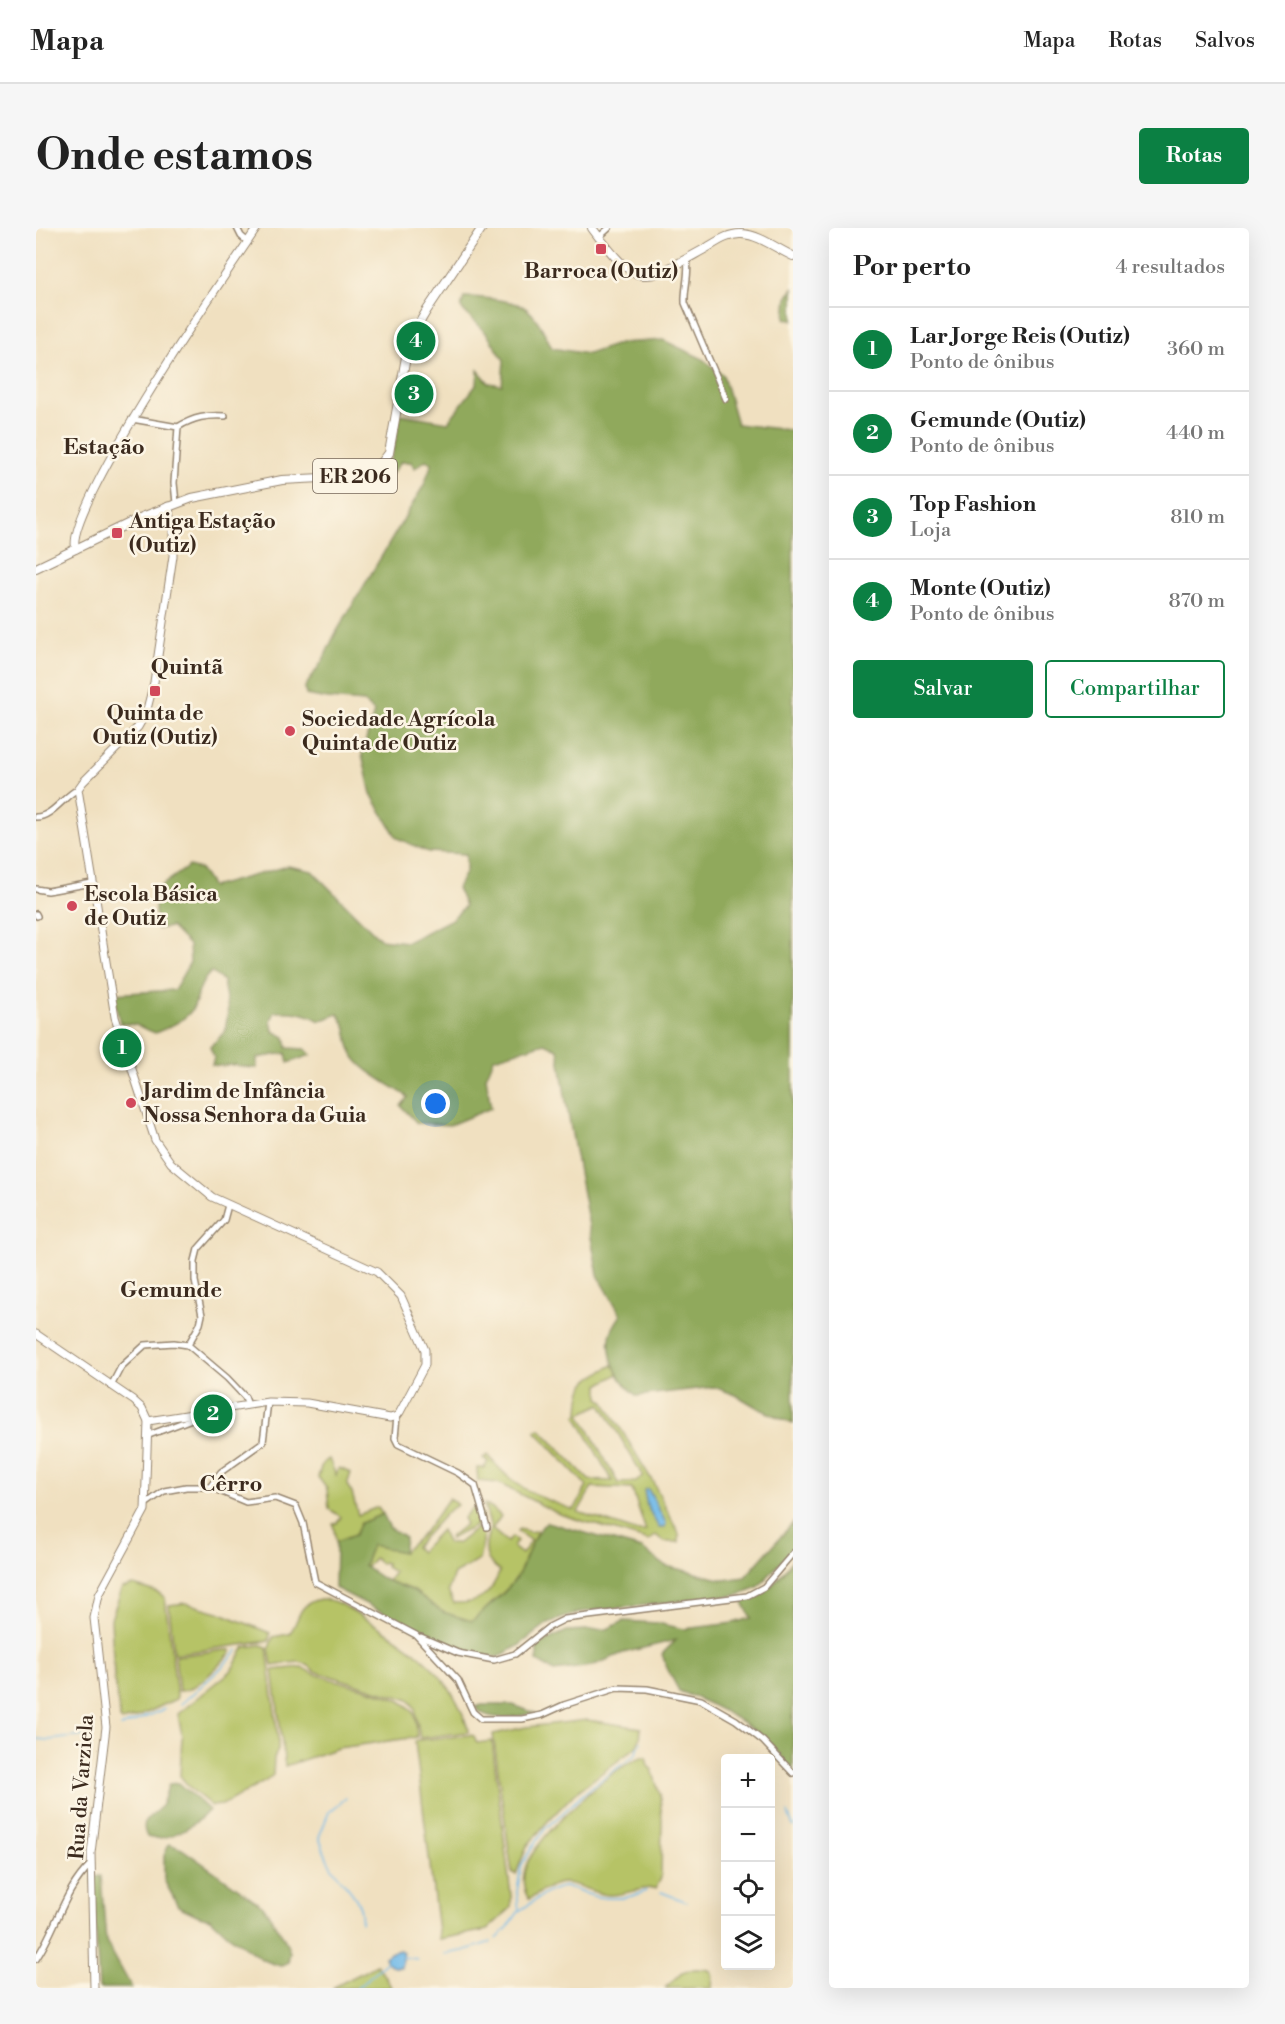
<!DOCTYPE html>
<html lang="pt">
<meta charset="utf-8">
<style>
:root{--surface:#fff;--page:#f6f6f6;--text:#222;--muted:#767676;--line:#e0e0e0;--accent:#0b8043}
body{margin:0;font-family:"Libre Bodoni",serif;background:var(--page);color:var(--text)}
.controls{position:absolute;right:18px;bottom:18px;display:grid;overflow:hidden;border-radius:6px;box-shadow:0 6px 24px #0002}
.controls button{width:54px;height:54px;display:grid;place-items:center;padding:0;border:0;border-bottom:2px solid var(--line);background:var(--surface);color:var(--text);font:30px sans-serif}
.you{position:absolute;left:400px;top:876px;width:21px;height:21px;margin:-15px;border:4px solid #fff;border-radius:50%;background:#1a73e8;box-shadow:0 0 0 9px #1a73e833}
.badge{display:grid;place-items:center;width:39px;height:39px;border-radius:50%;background:var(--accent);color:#fff;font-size:20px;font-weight:700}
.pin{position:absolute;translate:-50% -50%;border:3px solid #fff;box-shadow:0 2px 6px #0006}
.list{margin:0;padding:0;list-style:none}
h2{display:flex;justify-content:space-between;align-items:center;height:78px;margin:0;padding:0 24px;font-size:26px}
h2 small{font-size:20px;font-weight:400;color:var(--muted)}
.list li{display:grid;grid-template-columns:39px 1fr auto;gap:18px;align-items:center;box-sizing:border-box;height:84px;padding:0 24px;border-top:2px solid var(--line)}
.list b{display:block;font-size:22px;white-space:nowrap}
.list p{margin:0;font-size:20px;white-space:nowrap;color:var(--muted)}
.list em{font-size:20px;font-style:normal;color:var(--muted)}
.actions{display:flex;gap:12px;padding:18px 24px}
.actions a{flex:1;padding:14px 0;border:2px solid var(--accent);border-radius:6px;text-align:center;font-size:21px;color:var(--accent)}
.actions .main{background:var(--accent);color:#fff}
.icon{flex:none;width:33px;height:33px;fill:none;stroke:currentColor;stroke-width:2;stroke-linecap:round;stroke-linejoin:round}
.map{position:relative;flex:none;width:757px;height:1760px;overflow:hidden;border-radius:6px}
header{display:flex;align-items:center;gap:36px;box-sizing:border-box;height:84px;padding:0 30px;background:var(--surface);border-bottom:2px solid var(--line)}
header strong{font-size:28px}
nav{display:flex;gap:33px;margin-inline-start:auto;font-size:21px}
.intro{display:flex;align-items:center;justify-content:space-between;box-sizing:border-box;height:144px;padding:0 36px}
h1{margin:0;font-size:42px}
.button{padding:15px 27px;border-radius:6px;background:var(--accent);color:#fff;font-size:21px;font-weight:700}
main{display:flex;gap:36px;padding:0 36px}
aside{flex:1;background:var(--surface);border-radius:6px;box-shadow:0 6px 24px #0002}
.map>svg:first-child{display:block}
.green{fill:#b6c366;stroke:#787642;stroke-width:1.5;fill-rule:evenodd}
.forest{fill:#90a95b;stroke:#666a3c;stroke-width:1.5}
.water{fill:#71bae9;stroke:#567284;stroke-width:1.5}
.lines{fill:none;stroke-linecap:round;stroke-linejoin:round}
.stream{stroke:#71bae9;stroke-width:1.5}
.street-casing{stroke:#96856f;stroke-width:8}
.secondary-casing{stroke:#96856f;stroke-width:9}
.primary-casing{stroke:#96856f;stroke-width:10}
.street{stroke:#fff;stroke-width:5}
.secondary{stroke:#fff;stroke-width:7}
.primary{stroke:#fff;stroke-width:8}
.poi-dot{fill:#d1495b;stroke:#fcf5e5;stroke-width:2}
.labels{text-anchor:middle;stroke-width:5;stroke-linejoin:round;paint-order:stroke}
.shield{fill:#fcf5e5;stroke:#75675a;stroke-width:1.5}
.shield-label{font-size:20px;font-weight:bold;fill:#3b2a1e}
.poi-label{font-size:21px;font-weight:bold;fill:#3b2a1e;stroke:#fcf5e5;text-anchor:start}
.street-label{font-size:21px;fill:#3b2a1e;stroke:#fcf5e5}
.neighbourhood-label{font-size:22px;font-weight:bold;fill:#3b2a1e;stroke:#fcf5e5}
</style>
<header>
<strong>Mapa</strong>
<nav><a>Mapa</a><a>Rotas</a><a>Salvos</a></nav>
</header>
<div class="intro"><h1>Onde estamos</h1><a class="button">Rotas</a></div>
<main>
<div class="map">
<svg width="757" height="1760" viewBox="0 0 757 1760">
<rect width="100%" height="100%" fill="#fcf5e5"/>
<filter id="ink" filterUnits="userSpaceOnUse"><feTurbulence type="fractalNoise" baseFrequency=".0167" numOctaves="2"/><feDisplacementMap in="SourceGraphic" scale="12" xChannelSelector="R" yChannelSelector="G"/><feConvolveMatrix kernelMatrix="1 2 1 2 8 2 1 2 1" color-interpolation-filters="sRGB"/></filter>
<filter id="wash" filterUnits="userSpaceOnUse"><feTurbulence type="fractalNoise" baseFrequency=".008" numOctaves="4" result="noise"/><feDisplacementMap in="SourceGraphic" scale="24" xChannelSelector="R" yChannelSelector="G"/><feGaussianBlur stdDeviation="1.35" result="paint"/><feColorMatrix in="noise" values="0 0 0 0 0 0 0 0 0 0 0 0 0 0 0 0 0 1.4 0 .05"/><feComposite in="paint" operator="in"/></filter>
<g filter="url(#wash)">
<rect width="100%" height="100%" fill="#f0e0c0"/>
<g class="green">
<path d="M577,1137l5,9 -19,11v13l5,3 49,81 26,52v8h-15l-8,-7 -7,6 -90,-27 -61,-31 -20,-2 -1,-13h7l4,-6 -5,-4 5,-3c24,32 49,42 86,55l13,-24 -52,-55 5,-2 49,51 23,1 -36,-65 3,-2c1,-33 6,-33 34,-49zM565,1176l42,72 -7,6 -18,1 -38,-69zM556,1259l40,2 14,42h-11l-57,-19z"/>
<path d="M293,1231l7,16 3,-7 12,5 -4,12 5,8 6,22 20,-8 5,7 -22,9 -6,12 -19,7 -3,-18 4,-1 4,-6 -12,-8 -2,-20 -9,-12 4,-13z"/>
<path d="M413,1270l8,7 -10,7 -32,35 5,5 21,-22 7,14 10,-1 19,-15 6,3v11l-4,18 -25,14 -6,17 6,12c26,1 36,-7 46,-32 -4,-3 -10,-8 -12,-12 -4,-8 -2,-23 3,-31l-7,-24 7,3 10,9 -9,13 15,13 5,-5 5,4 -4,6 9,7 9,-13 -14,-10 2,-2 11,3 7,-2 -14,37 -10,16 -41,39 -29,-10 -29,-21 -26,-10 6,-9 -8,-5 1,-3 -4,-2 -2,2 -7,-6 -7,9 -3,-1 8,-21 31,7 21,-19z"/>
<path d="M442,1280l4,7 -3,9 -29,15 1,-3 15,-12 -3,-6 8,-9z"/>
<path d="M97,1357l26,8 6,5 12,98 -1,3 -36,17 -18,5 -2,-2 -6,-42 -3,-58 11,-31z"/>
<path d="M284,1371c16,0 29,10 42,18 40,23 81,50 99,93 3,7 7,15 7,22l-48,6 -5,-30 -6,-8 -95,-29c-12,-15 -24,-7 -42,-5l-3,-18 4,-11 16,-3c12,-14 6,-29 31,-35z"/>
<path d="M150,1375l32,9 52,21 -1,8 -95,13 -5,-49z"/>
<path d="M225,1417l6,2 11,91v12l-4,8 -1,17 -7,6 -44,24 -10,1 -20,-16 -12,-14 2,-40 -4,-22 53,-43 14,-24z"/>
<path d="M189,1422h6v2c-11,12 -36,41 -52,39l-4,-35z"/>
<path d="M266,1439c21,17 101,22 112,47 3,6 2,16 3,23l-79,11 -53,18 -12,-96z"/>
<path d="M551,1492l54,8 -1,11 -4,8 -62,47 -26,27 -21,25 -11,28 -4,-1 -19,-139 33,-7z"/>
<path d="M434,1507l4,1 3,7 15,-2 19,155v12l-24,22 -48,9 -24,-197 3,-2z"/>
<path d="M606,1529h4l2,9 4,4 8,25 2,25 -1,58 -5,10c-16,-1 -30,7 -47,7 -17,0 -38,-18 -55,-10 -9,3 -16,10 -25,14 -9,-12 -6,-31 2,-43 18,-29 79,-88 111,-99z"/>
<path d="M341,1737l15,23h-60z"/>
<path d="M658,1741c19,0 20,0 18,19h-47l17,-15z"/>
</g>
<g class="forest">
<path d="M757,60v33l-8,-3 2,-20z"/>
<path d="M428,69c14,0 46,3 58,9 15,8 23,28 30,42l36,6 33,-11 42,-3 38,18 22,17 14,49 52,6 4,3v991l-35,-16 -22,-13 -22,-8 -77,9c-17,-13 -30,-36 -27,-59 1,-8 7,-16 11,-22l-23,-40 -32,-173 -8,-53 -13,-6 -51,15 -8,19 5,31 -41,17 -33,-2 -16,-17 7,-9c-15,-11 -49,-27 -56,-44 -7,-15 -2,-25 -14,-39l-18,7c-15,-9 -28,-10 -45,-9l-4,8 2,11 12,6 2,11 18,1 6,6 -23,8 -2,-10 -29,5v10c-9,1 -16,-3 -25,-3 -9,0 -9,2 -20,0l2,-8 -4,-10 15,-15 3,-21 -5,-30 -12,-9c-11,10 -12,21 -17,34 -5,13 -27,22 -39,27l-19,-8 -16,-2 -7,-29 61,-4 16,-28 -1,-17 -18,-18 -14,2 -2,-19 2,-21 32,-23 11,3 12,18 76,-21 24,5 68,68 27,3 45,-23 13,-13 -8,-18 9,-17v-17l-38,-2 -31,-14 -26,-44 -9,-40 12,-42 -10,-10 -36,-3 -22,-4 -1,-8 18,-27 11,-24 90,-151 8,-22 -6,-3 -11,8 -4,-6h-10c-18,26 -38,29 -68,23l2,-4c13,1 31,3 43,-4 15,-9 19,-46 23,-63l47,8 29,-38 1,-14 11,13 13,2 2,-25 -17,-26 -26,-26z"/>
<path d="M347,1286l7,14 15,10 -2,14 -31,-7 -8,21 19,13 31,12 29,21 29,9c14,-13 30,-24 41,-39 15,-18 15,-45 34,-60l95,27 24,17 58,14 21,-3 48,-54v26l-35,38 -20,8 -158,17 -32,11 -30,23 -20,11 -21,-1 -60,-26 -82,-42 1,-46 19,-7 6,-12z"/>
<path d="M757,1331v213c-11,-10 -17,-24 -27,-33 -23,-19 -59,-38 -87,-48l-12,-23 -5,-14 14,-14 -53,13 -31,13 -38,5 -17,-10v-16l30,-14 40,-2 17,-8 33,2 27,6 49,-6 18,-5 -8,-16c26,-8 35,-23 50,-43z"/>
<path d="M446,1477h31l22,8c-19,3 -46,11 -60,-6z"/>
<path d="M143,1555l30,27c-13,15 -42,33 -62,27 -10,-21 9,-20 15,-33 3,-6 4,-13 7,-20z"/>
<path d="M133,1616l13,5 81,57 20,30 7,16 -2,10 -8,4 -17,-6 -36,-26 -16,-15 -12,-3 -21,-10 -14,-26v-24z"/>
<path d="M65,1648l5,65 26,47h-33l-6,-111z"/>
</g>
<g class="water">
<path d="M612,1261l18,34 -1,4 -6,1 -12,-22 -3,-16z"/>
<path d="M364,1722l3,2c-2,5 0,9 -2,15h-7l-7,-5 -2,-5 7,-5z"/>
</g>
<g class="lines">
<g class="stream">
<path d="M145,1476l37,-33 20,-21"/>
<path d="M85,1499l44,-18"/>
<path d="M0,1511l13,1 34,-4"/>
<path d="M310,1570l-17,14 -10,25c3,9 6,18 11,27 10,19 35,34 31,58"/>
<path d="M752,1585l5,14"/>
<path d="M625,1664l26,10"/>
<path d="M483,1683c13,-8 30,-23 46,-24 7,0 15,4 22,7 21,7 39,6 59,-3"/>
<path d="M461,1711l11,-12 11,-16 -2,-19 4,-26 12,-20 12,-17 45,-41 45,-33 6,-13"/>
<path d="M409,1726l18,-3 28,-9"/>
<path d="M365,1729l17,2"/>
<path d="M321,1760l31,-27"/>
</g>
</g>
</g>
<g filter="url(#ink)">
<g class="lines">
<g class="street-casing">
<g id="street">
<path d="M201,0l4,8 7,6"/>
<path d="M563,9l10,-9"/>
<path d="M651,31c3,14 -3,29 -2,44l41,96"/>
<path d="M96,191l46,8 -4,56 2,20"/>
<path d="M142,199c16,-10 29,-12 47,-11"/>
<path d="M0,589c16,0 28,-21 42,-28"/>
<path d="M0,661l12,2 44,-8"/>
<path d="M0,686l1,2"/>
<path d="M152,1117l12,-21 2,-9 -7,-34v-20l3,-12 26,-29 4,-15"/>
<path d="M75,1158l10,-19 24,-22 29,-2 14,2 39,33 18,19 3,8"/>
<path d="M361,1188l-2,22 3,6 60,29 17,12 12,42"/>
<path d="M113,1207l56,-21"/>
<path d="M174,1259l11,-15 42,-30 5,-40"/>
<path d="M111,1275l17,-12 22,-4h24l36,15 29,-4 21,8 7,17 12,59 101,53 42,45 15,32 8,7h41l20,-4 22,-10 53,-17 30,1 54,11 35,20 27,21 30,32"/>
<path d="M385,1409l37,16 36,7 21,-6 34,-27 16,-8 182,-23 17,-9 29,-34"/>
<path d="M0,1731c21,-31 27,-68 55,-95"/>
</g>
</g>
<g class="secondary-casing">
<g id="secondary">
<path d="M40,321c-16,-34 153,-280 181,-321"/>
<path d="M0,1106l97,66 9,8 6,13 -3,89 -46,85 -5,23 12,109 -15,126 3,135"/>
<path d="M112,1193l120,-19 39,1 83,15 7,-2 3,-4 25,-47v-15l-24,-54 -24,-24 -165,-75 -41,-34 -16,-23 -40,-123 -37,-228 5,-7 55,-55 8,-14 8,-31 19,-126v-32l-5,-18"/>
</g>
</g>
<g class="primary-casing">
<g id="primary">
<path d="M556,0c48,64 51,55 116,19 10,-6 22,-14 34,-13 18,1 35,15 51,22"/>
<path d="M0,340l106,-51 50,-19 90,-18 79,-4 16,-7 12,-16 17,-96 5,-20 16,-27 55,-82"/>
</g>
</g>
<use href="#street" class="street"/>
<use href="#secondary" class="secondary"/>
<use href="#primary" class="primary"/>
</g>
</g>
<g class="poi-dot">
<rect x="559" y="15" width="12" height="12" rx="3"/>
<rect x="75" y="299" width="12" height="12" rx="3"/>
<rect x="113" y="457" width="12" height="12" rx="3"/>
<circle cx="254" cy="503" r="6"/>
<circle cx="36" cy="678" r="6"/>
<circle cx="95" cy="875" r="6"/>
</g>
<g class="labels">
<rect class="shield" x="277" y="231" width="84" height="34" rx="4.5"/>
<g class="shield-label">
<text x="319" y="255">ER 206</text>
</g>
<g class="poi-label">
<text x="565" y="50" text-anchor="middle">Barroca (Outiz)</text>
<text x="93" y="300">Antiga Estação<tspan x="93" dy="24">(Outiz)</tspan></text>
<text x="119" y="492" text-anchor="middle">Quinta de<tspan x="119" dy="24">Outiz (Outiz)</tspan></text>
<text x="266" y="498">Sociedade Agrícola<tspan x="266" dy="24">Quinta de Outiz</tspan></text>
<text x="48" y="673">Escola Básica<tspan x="48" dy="24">de Outiz</tspan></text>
<text x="107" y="870">Jardim de Infância<tspan x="107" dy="24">Nossa Senhora da Guia</tspan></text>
</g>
<g class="street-label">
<text transform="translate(45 1559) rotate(-86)" y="7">Rua da Varziela</text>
</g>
<g class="neighbourhood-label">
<text x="68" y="226">Estação</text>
<text x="151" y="446">Quintã</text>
<text x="135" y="1069">Gemunde</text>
<text x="195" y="1263">Cêrro</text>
</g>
</g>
</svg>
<div class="controls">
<button>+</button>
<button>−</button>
<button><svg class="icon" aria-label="locate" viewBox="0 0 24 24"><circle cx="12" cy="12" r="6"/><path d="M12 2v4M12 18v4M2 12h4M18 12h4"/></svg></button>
<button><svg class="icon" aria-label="layers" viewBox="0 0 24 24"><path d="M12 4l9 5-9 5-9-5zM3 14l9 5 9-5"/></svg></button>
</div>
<div class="you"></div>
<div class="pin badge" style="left:86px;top:820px">1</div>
<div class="pin badge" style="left:177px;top:1186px">2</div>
<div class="pin badge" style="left:378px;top:166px">3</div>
<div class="pin badge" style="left:380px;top:113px">4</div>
</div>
<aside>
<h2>Por perto<small>4 resultados</small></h2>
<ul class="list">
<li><span class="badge">1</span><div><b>Lar Jorge Reis (Outiz)</b><p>Ponto de ônibus</p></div><em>360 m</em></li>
<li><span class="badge">2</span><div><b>Gemunde (Outiz)</b><p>Ponto de ônibus</p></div><em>440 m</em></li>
<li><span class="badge">3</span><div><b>Top Fashion</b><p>Loja</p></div><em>810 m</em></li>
<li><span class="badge">4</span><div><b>Monte (Outiz)</b><p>Ponto de ônibus</p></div><em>870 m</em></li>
</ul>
<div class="actions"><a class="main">Salvar</a><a>Compartilhar</a></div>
</aside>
</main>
